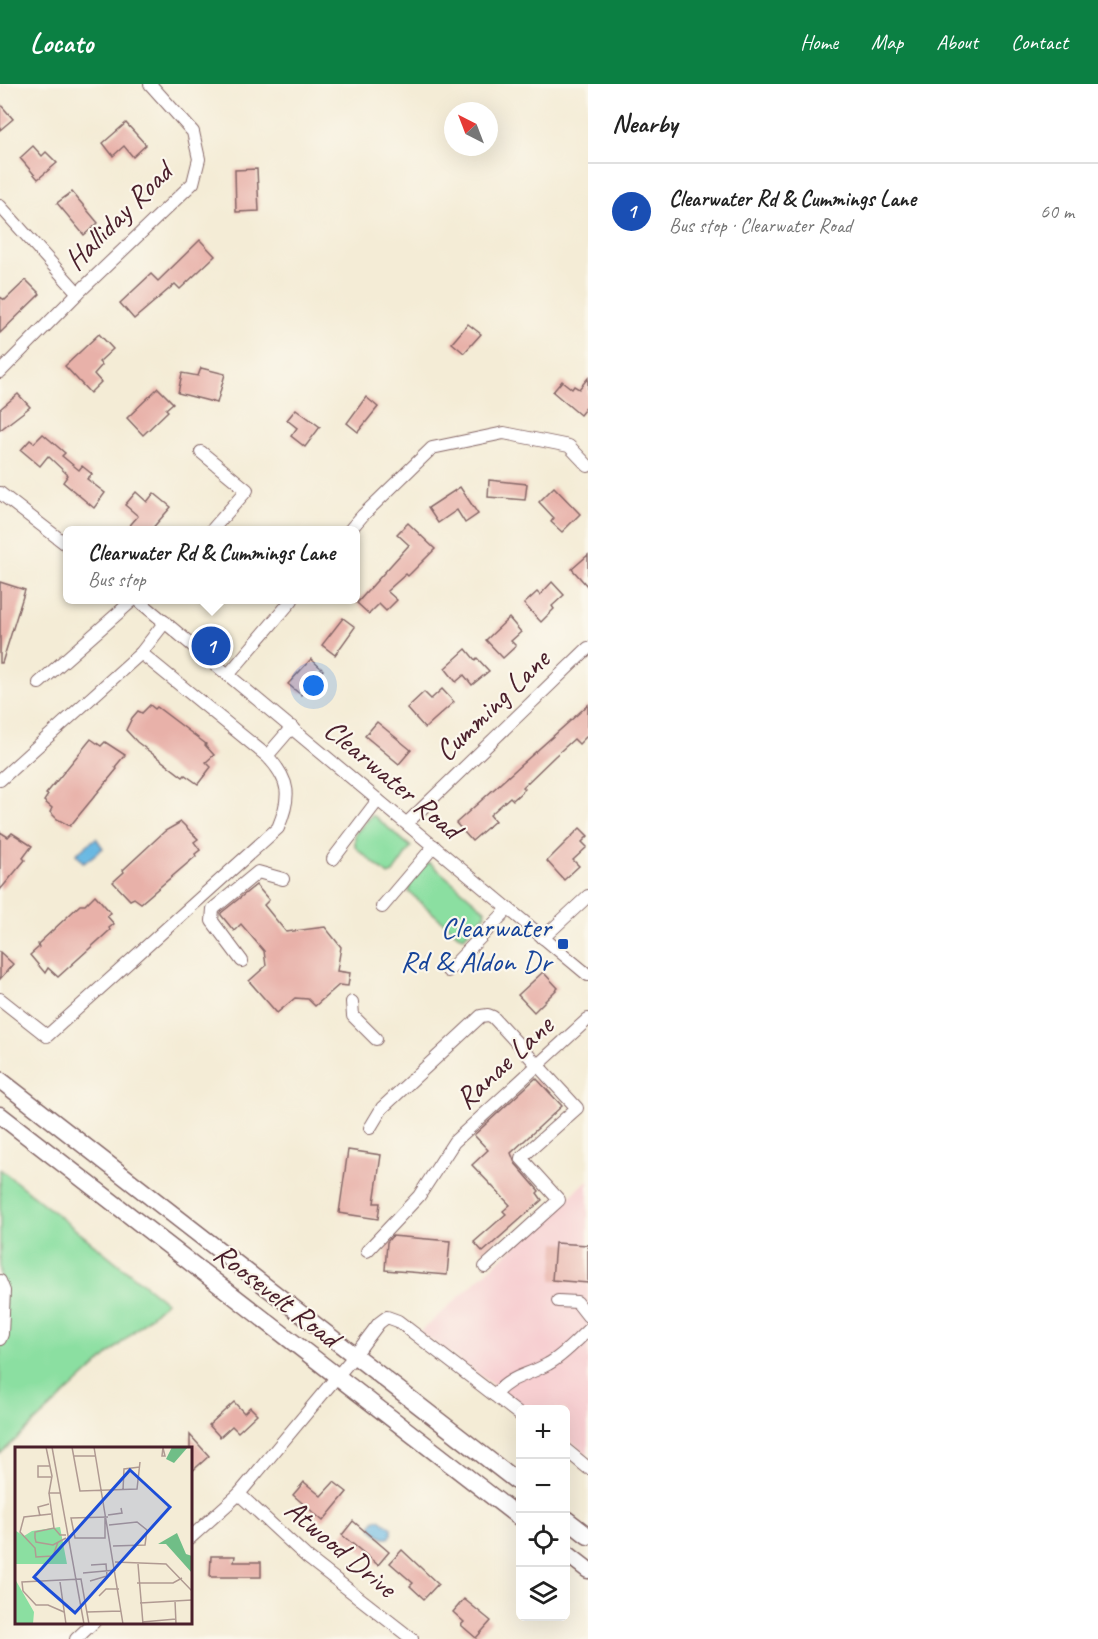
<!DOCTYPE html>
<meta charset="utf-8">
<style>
:root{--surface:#fff;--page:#f2f2f2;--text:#222;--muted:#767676;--line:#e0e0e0;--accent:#0b8043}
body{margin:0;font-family:Caveat,sans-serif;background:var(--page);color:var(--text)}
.controls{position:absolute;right:18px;bottom:18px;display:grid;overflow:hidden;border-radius:9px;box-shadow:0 6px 24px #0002}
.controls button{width:54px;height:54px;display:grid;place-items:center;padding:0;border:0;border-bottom:2px solid var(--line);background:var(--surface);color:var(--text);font:30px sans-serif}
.compass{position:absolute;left:444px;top:18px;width:54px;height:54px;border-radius:50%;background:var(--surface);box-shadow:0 6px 24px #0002;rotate:318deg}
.you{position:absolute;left:314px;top:602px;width:21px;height:21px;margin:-15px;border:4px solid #fff;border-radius:50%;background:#1a73e8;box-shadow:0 0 0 9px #1a73e833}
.badge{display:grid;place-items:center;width:39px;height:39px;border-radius:50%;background:var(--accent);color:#fff;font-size:20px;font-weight:700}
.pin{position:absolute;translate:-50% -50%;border:3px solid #fff;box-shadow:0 2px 6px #0006}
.popup{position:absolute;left:63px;top:442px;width:297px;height:78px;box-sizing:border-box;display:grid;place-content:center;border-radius:9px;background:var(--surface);filter:drop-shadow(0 2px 4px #0005);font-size:20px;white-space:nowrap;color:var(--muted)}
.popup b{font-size:22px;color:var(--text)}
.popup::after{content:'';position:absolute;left:50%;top:100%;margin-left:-12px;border:12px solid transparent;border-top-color:var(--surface)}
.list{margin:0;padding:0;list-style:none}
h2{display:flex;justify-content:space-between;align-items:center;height:78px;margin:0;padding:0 24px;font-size:26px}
h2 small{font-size:20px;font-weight:400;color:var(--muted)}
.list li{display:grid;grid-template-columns:39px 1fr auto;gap:18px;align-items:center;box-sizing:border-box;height:96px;padding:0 24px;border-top:2px solid var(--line)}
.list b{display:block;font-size:22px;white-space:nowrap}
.list p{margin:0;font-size:20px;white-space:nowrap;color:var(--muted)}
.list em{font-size:20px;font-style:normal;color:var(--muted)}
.icon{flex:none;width:33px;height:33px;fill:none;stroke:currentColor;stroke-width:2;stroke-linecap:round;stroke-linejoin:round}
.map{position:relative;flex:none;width:588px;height:1555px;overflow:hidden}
header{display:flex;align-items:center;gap:36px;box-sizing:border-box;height:84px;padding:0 30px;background:var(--accent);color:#fff}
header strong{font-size:28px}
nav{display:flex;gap:33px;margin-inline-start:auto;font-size:21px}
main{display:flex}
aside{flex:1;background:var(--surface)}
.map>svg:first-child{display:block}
.built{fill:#f7cfd1}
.green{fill:#8bdfa1;stroke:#6a7f66;stroke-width:1.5}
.water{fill:#67b8e2;stroke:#586c86;stroke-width:1.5}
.building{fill:#e8b1a9}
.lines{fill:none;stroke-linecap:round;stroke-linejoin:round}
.minor-casing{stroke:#866767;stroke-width:14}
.major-casing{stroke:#866767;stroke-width:19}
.minor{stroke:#fff;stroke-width:12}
.major{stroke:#fff;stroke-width:16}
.transit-dot{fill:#1a4fb4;stroke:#fbf7ec;stroke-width:2}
.labels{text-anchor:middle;stroke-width:4.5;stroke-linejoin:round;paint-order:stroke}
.street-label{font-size:30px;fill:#4a1f2b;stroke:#fbf7ec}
.transit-label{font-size:30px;fill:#164399;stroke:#fbf7ec;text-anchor:end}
.inset-road{fill:none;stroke:#b09a92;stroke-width:1.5}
.view{fill:#1d4ed8;fill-opacity:0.15;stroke:#1d4ed8;stroke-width:3}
.inset-edge{fill:none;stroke:#4a1f2b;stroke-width:3}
</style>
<header>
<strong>Locato</strong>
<nav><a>Home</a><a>Map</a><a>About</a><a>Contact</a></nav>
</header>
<main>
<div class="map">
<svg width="588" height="1555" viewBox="0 0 588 1555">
<rect width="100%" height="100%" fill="#fbf7ec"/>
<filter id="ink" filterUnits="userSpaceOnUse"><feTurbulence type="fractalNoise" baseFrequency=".0167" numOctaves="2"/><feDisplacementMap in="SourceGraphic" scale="12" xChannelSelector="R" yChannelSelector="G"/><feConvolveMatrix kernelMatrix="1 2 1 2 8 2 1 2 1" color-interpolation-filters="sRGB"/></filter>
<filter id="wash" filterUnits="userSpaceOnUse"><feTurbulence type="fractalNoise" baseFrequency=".008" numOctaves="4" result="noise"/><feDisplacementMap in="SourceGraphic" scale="24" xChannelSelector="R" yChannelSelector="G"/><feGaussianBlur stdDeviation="1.35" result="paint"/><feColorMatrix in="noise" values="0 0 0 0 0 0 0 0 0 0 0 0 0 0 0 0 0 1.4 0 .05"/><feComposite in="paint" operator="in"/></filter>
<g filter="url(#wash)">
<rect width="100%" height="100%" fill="#f4ecd6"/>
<path class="built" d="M588,1096v275l-22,-17v-28l-40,-1 -106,-77z"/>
<g class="green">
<path d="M371,732h3l37,31 -18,26 -5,2 -33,-28v-13z"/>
<path d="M430,779l55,47v5l-21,22 -6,-2 -49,-43c1,-12 7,-26 21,-29z"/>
<path d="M0,1085l166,133 -166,152z"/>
</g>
<g class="water">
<path d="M96,754l7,10 -19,15 -8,-9z"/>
<path d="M380,1435l12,9v6l-3,4h-6l-11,-9v-5l3,-4z"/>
</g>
<g id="blocks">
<g class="building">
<path d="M0,20l13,15 -13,11z"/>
<path d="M126,39l20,22 -13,12 -9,-11 -11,10 -10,-13z"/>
<path d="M33,62l9,10 4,-4 11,11 -19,16 -18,-21z"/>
<path d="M257,85l2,42 -23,1 -1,-42z"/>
<path d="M72,108l26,31 -14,12 -27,-32z"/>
<path d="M200,156l15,16 -35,33 -5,-5 -41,35 -14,-16 31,-29 7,7z"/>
<path d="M26,196l14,14 -40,39v-36l5,3z"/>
<path d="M468,240l13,10 -17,19 -12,-10z"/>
<path d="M99,250l14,15 -14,13 3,3 -8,9 7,8 -11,11 -25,-27z"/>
<path d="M201,284l24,6 -8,29 -39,-10 4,-20 16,3z"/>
<path d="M588,294v27l-8,10 -27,-23 9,-11 10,8 2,-3 5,3z"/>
<path d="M158,304l15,15 -7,6 2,2 -25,24 -16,-17z"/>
<path d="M18,310l12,13 -30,23v-21z"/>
<path d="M366,313l12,10 -20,25 -11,-9z"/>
<path d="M296,325l24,18 -15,20 -14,-11 6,-8 -10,-8z"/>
<path d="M43,350l22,19 -3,3 17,14 3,-4 10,8 -5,5 18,14 -11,15 -31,-26 5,-7 -20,-19 -8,10 -19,-16 9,-10 4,3z"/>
<path d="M489,396l38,4 -2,16 -37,-3z"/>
<path d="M460,403l18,27 -13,9 -8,-13 -19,13 -10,-15z"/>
<path d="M554,403l26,27 -18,18 -11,-10 3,-4 -15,-16z"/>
<path d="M136,408l11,10 7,-9 17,14 -21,24h-25l13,-15 -13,-11z"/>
<path d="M408,439l27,26 -27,27 -2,-2 -19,17 10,9 -11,11 -7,-7 -10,10 -12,-11 52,-58 -12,-11z"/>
<path d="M588,471v32l-16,-18z"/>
<path d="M0,498l25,8 -23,73h-2z"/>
<path d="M552,498l12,13 -12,11 2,3 -13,13 -17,-18 13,-12 3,3z"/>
<path d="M343,534l12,9 -20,28 -13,-10z"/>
<path d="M509,534l12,14 -10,9 5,5 -13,12 -17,-18z"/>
<path d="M466,565l9,11 2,-2 12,13 -17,14 -8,-10 -8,7 -11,-14z"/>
<path d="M311,575l12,11 -22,25 -13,-11z"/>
<path d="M442,605l12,13 -29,26 -18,-20 17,-16 7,7z"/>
<path d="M150,621l5,4 2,-2 49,37 -1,1 9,10 -8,7 5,5 -13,17 -13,-9 -2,2 -46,-35 -11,-12 6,-12 6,-7 4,2z"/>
<path d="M588,621v30l-9,9 -5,-5 -19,17 -32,31 2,2 -12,11 -3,-3 -20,18 5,6 -23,20 -16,-18z"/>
<path d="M377,638l34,28 -12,14 -34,-28z"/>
<path d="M91,655l10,7 4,-4 20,13 -10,12 2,2 -47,57 -13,-7 -7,-7 2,-4 -8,-7 4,-6 -2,-1z"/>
<path d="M181,738l17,17 -4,3 6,8 -5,4 1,2 -55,47 -7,-5 -4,2 -17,-18 11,-10 -1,-2 42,-39z"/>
<path d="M580,744l8,8 -6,6 5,5 -14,13 6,6 -15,14 -17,-19z"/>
<path d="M0,748l8,5 4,-4 20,13 -9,12 2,2 -25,30z"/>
<path d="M256,801l13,15 -5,5 22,27 39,-5 16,20 -4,24 13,2 -2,13 -9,-1 -24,21 -7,-7 -13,-1 -18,15 -28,-32 17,-15 -2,-15 -23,-27 -7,7 -13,-16v-2z"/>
<path d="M95,811l16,18 -4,3 7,8 -5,4 1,2 -52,47 -10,-9 -3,5 -15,-18 9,-8 -1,-3 42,-39h5z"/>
<path d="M0,868l13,12 -13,15z"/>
<path d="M543,888l15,16 -24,24 -16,-17z"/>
<path d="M536,994l26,28 -51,47 4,10 24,28 -2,2 5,7 -59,52 -9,-10 32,-28 -3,-3 7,-6 -38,-40 16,-15 -14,-15z"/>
<path d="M348,1066l33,5 -7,48h6l-2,16 -39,-6z"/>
<path d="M392,1152l58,5 -3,34 -62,-5 2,-28z"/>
<path d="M555,1159l33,2v38l-36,-3z"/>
<path d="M234,1318l10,11 6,-6 7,7 -19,18 -6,-6 -12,11 -11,-12z"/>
<path d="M190,1351l19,21 -19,17z"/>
<path d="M304,1398l17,14 13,-14 13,10 -24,29 -30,-26z"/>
<path d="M353,1437l36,31 -11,13 -36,-30z"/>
<path d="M402,1466l36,34 -14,15 -14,-13 3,-3 -23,-20z"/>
<path d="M211,1472h24l-1,6h27v15h-51z"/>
<path d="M464,1515l27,22 -15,17 -15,-13 3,-3 -11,-10z"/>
</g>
</g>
</g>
<g filter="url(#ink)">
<use href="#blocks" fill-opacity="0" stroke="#866767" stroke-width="1.5"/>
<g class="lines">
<g class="minor-casing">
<g id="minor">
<path d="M0,122l78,87"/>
<path d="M0,288l78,-79 115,-110 6,-24 -6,-27 -43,-48"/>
<path d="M201,368l46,38 -35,40"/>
<path d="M0,409l67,52"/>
<path d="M350,446l13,-15 69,-67 72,-15 65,13 19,20"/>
<path d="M138,516l450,375"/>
<path d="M229,590l63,-74"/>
<path d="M39,599l94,-83"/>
<path d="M267,672l25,-29"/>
<path d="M0,696l141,-127 24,-31"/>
<path d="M407,739l181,-175"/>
<path d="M333,775l45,-59"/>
<path d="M382,823l52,-61"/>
<path d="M543,854l45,-42"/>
<path d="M242,877l-30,-40 1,-12 45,-37 25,7"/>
<path d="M448,887l60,-62"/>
<path d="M0,915l47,37 231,-208c13,-31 13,-47 -11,-72l-126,-103"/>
<path d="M352,918l1,14 23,23"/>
<path d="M370,1044l12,-20 99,-92 7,-1 5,2 84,91 -56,50 38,42 -74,67"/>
<path d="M367,1167l52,-55 35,-54 134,-123"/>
<path d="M0,1197l4,10 -2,43 -2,5"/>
<path d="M558,1217l19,1 11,14"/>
<path d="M494,1311c20,-21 31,-18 54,-31 15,-8 27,-22 40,-34"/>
<path d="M566,1366l22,18"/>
<path d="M239,1410l69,64 104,81"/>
<path d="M190,1454l49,-44 116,-139 24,-32 8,-6 11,4 122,94"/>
<path d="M76,1555l18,-17"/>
</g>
</g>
<g class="major-casing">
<g id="major">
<path d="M0,996l520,404"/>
<path d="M0,1031l520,403"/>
<path d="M566,1435l22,17"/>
<path d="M566,1469l22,17"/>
</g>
</g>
<use href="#minor" class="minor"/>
<use href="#major" class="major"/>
</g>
</g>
<rect class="transit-dot" x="557" y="854" width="12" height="12" rx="3"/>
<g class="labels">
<g class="street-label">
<text transform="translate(118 132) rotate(-45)" y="10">Halliday Road</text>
<text transform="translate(492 621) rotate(-44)" y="10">Cumming Lane</text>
<text transform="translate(393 695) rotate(40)" y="10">Clearwater Road</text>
<text transform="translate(504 978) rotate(-43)" y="10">Ranae Lane</text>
<text transform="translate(277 1211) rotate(38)" y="10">Roosevelt Road</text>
<text transform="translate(341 1464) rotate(40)" y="10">Atwood Drive</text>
</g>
<g class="transit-label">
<text x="551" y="853">Clearwater<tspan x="551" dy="34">Rd &amp; Aldon Dr</tspan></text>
</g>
</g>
<g transform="translate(15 1363)">
<rect width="177" height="177" fill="#f4ecd6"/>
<path d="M45,80l7,37h-52l1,-33 8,5 8,-5zM0,132l19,33 -1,12h-18z" fill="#8bdfa1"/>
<path d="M157,0h16l-14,16 -8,-4zM162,86l9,21 6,2v17l-26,-29h-8z" fill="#70be87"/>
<path class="inset-road" d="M31,0l6,29 -3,17h12M37,0l32,177M57,0l8,44 57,-2 3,-27M79,0l29,177M103,0h34M148,0l-1,9h3l-2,-8M59,9h22M35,19h-12v11h13M108,43l1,-21 16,-2M34,46l5,35M36,67l-27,3 -4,15 15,16 1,9 17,-1 5,-14M93,68l14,-2 -1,-5M25,69l-2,-9 11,-3M90,71v20h-30l-4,-20 37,-1M94,78l28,-3 10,8 -2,15 -32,1M51,88h-6l-6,-7 -19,4v6l1,4 17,3 13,-7M100,115l51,2 26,27M123,117l5,60M68,126l33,-3M75,134l17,-5 -1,-12 -15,1M45,135l6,42M122,136h36l9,-5M84,149l7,-7h13M160,154l1,23M125,156l52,-3M49,165l-16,-7h-12l-13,-14 -1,-9 59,-3 8,45M72,165l34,-1M127,175l34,-3"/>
<path class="view" d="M115,23l40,37 -95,106 -41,-36z"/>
<rect width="177" height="177" class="inset-edge"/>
</g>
</svg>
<div class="controls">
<button>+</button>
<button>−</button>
<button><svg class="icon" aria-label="locate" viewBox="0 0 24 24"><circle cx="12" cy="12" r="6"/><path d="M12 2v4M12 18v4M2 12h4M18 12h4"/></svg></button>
<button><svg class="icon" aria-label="layers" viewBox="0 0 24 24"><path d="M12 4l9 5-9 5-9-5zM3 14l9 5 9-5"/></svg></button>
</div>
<svg class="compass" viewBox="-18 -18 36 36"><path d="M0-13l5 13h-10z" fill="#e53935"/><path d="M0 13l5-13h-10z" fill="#767676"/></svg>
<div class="you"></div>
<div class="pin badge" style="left:211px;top:562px;background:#1a4fb4">1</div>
<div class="popup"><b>Clearwater Rd &amp; Cummings Lane</b>Bus stop</div>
</div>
<aside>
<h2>Nearby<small></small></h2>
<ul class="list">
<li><span class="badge" style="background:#1a4fb4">1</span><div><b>Clearwater Rd &amp; Cummings Lane</b><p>Bus stop · Clearwater Road</p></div><em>60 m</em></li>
</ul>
</aside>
</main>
